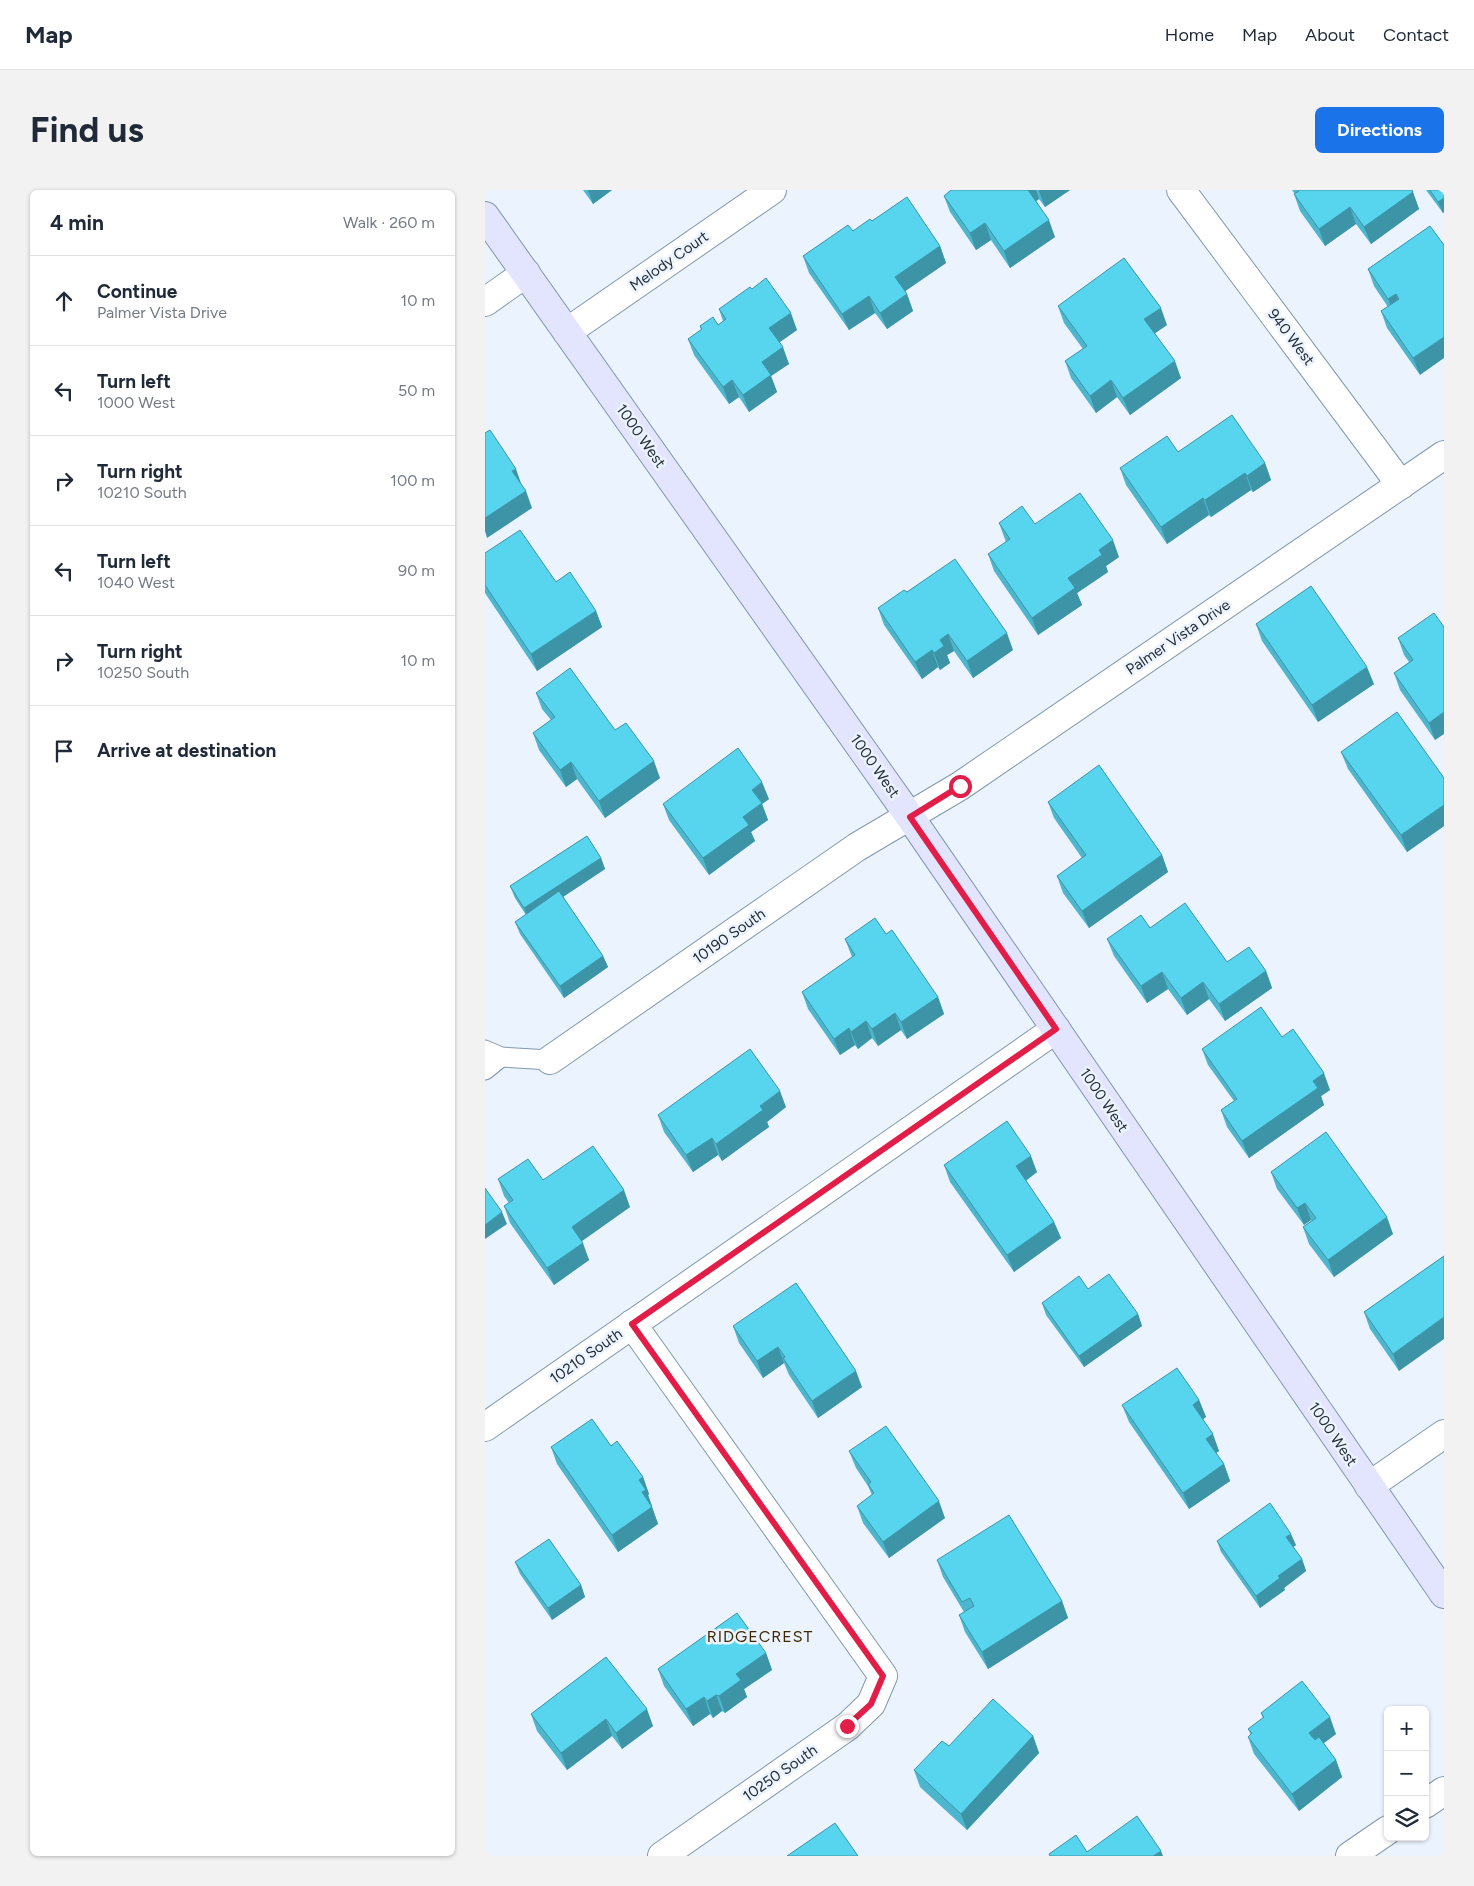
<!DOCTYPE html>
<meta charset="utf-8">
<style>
:root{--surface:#fff;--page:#f2f2f3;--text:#1f2937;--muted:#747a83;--line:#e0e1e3;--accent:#1a73e8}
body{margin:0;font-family:Figtree,sans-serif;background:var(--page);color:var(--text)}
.controls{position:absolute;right:15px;bottom:15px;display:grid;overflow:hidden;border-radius:8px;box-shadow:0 1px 4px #0004}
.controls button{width:45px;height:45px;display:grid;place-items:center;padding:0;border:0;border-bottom:1px solid var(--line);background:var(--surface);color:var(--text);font:25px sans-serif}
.stop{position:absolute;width:15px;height:15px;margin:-11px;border:4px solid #e11d48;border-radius:50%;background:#fff}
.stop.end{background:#e11d48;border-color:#fff;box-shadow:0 1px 5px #0008}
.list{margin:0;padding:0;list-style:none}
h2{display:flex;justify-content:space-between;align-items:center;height:65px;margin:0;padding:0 20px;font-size:21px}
h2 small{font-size:16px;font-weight:400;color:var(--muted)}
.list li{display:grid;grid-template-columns:32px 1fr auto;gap:15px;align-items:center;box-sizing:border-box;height:90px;padding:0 20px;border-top:1px solid var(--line)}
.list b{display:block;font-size:19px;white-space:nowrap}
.list p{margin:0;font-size:16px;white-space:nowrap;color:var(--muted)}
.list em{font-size:16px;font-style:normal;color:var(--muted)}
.icon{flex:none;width:28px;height:28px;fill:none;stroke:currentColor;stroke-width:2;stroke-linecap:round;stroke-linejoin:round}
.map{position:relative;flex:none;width:959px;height:1666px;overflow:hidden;border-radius:8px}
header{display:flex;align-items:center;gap:30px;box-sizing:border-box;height:70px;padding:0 25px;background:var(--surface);border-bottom:1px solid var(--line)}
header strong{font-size:24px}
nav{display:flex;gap:28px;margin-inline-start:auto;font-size:18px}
.intro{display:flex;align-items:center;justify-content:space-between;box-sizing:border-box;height:120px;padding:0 30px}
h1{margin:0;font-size:35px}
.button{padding:12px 22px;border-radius:8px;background:var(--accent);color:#fff;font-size:18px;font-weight:700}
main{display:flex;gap:30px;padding:0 30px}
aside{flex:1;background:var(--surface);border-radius:8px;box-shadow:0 1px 4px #0004}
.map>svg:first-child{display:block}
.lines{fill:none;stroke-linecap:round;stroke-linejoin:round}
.lane-casing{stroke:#8198ae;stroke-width:21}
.street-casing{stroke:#8198ae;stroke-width:30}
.secondary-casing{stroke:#8198ae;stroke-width:30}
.lane{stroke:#fff;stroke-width:19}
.street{stroke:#fff;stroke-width:28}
.secondary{stroke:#e3e4fd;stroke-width:28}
.wall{fill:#4bb6cd}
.shaded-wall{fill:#3d94a7}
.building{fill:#57d4ee;stroke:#3d94a7}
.route{stroke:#e11d48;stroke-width:6}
.labels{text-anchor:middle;stroke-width:5;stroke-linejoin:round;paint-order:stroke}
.street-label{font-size:15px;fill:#242d36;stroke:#ebf4fe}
.neighbourhood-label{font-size:16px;letter-spacing:1px;fill:#3e2802;stroke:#ebf4fe}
</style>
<header>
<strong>Map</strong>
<nav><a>Home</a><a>Map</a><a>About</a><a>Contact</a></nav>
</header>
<div class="intro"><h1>Find us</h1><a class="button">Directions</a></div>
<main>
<aside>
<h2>4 min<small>Walk · 260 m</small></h2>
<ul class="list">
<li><svg class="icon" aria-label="ahead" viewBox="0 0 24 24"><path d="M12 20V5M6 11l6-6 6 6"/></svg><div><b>Continue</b><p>Palmer Vista Drive</p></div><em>10 m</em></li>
<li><svg class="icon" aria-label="left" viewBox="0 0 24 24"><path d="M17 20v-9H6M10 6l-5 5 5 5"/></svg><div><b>Turn left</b><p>1000 West</p></div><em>50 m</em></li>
<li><svg class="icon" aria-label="right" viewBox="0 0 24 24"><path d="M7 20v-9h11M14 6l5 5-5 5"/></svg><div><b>Turn right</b><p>10210 South</p></div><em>100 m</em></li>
<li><svg class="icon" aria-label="left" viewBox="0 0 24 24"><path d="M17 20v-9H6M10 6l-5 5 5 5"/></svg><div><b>Turn left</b><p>1040 West</p></div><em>90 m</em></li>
<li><svg class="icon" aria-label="right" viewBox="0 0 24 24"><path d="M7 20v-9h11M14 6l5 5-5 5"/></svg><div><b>Turn right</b><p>10250 South</p></div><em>10 m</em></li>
<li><svg class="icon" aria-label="arrive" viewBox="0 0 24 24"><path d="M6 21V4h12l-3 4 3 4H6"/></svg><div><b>Arrive at destination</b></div></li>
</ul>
</aside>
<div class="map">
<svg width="959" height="1666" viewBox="0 0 959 1666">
<rect width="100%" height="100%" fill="#ebf4fe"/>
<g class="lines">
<g class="lane-casing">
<g id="lane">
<path d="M0,860l16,7 49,3"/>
<path d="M0,880l16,-13"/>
</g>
</g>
<g class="street-casing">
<g id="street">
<path d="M696,0l220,295"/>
<path d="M0,112l41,-29"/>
<path d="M82,142l205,-142"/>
<path d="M65,870l307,-213 103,-61 484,-331"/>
<path d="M147,1134l251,352 -12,28 -23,22 -186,130"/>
<path d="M0,1237l571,-398"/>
<path d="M884,1296l75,-52"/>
<path d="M940,1614l19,-13"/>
<path d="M865,1666l38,-26"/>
</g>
</g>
<g class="secondary-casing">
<path id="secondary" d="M0,26l425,601 534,777"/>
</g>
<use href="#lane" class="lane"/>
<use href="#street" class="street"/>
<use href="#secondary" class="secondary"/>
</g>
<g class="wall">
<path d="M98,0h29l-19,14z"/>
<path d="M466,0h119l-25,17 -6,-8 -3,2 19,36 -45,31 -19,-28 -15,10 -26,-38 -6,-16z"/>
<path d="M807,0h120l7,19 -48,35 -15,-20 -31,22 -25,-35 -6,-17h1z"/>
<path d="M941,0h18v22l-1,1z"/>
<path d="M387,31l68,25 6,17 -41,28 2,3 6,17 -26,18 -12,-16 -26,17 -40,-57 -6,-17z"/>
<path d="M945,36l-10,149 -33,-47 -6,-17 7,-4 -14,-21 -6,-17z"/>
<path d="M267,99l45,41 -18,12 10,22 -18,12 6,16 -28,20 -10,-15 -10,7 -35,-49 -6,-16 13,-9 -1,-4 18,-1 5,-4 -4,-12z"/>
<path d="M573,116l109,19 -12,8 26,45 -51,37 -13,-18 -21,16 -25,-35 -6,-17 18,-12 -19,-26z"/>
<path d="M693,262l87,11 6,17 -18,12 -2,-2 -40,27 -2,-2 -42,29 -41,-59 -6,-17z"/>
<path d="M514,333l36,1 84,33 -13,9 2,6 -31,21 5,12 -44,30 -44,-64 -6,-17 18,-12z"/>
<path d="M0,363l71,29 40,29 6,16 -65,44 -52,-78z"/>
<path d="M422,402l106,58 -40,28 -19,-27 -7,4 3,8 -10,7 -2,-3 -16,12 -38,-54 -6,-17z"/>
<path d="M771,434l118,60 -56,38 -56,-81z"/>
<path d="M959,437l-9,113 -35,-50 -6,-17 15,-11 -5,-7 -6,-17z"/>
<path d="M51,503l79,37 45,48 -55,40 -28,-39 -11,8 -27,-37 -6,-17 18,-13 -9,-11z"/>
<path d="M856,562l103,26v48l-37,26 -59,-83z"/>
<path d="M284,609l-7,5 6,16 -17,12 4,9 -46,34 -40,-55 -6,-16z"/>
<path d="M563,612l114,53 6,17 -79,56 -26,-35 -6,-17 25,-18 -28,-40z"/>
<path d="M116,668l4,11 -42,28 40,59 5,11 -44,31 -44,-64 -5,-12 11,-7 -11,-17 -5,-12z"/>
<path d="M665,738l77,34 39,9 6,17 -47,33 -16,-22 -22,16 -19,-26 -21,14 -33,-47 -7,-17z"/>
<path d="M401,744l52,63 6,17 -37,25 -6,-9 -23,16 -6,-8 -14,11 -3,-4 -15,10 -32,-46 -6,-17 50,-35 -7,-18z"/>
<path d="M797,847l48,53 -9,6 3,9 -75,53 -22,-31 -6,-17 13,-9 -26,-36 -6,-16z"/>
<path d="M301,917l-19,15 2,5 -47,34 -4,-6 -25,17 -29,-40 -6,-17z"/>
<path d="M459,975l93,7 -11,9 28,41 7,16 -47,34 -64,-90z"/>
<path d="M786,982l122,62 -59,43 -25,-33 -6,-17 9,-6 -1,-1 -7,5 -27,-36z"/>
<path d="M13,989l45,1 87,27 -49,34 8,19 -35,25 -44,-62 -6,-17 5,-3 -5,-7z"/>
<path d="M959,1066l-45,115 -29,-42 -6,-17z"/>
<path d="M603,1099l50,25 4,12 -58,41 -38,-52 -4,-12z"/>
<path d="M248,1136l129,61 -44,31 -29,-43 -5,-12 -21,15 -24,-35z"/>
<path d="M714,1210l7,17 -3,2 16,32 -3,2 8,11 6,17 -41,28 -60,-87 -7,-17z"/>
<path d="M126,1256l32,31 6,17 -1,1 10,29 -40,28 -61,-88 -6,-17z"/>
<path d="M364,1261l96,67 -56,40 -26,-35 -6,-17 15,-11 -4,-9 -12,-18z"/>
<path d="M732,1351l79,4 -3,2 9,12 4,12 -22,17 1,2 -25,18 -39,-56z"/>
<path d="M452,1370l125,41 6,17 -80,51 -23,-37 -6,-17 5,-3 -21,-35z"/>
<path d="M30,1372l66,23 4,12 -33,23 -32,-46z"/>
<path d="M281,1463l6,17 -28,19 3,8 -22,16 -3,-2 -9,7 -3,-4 -17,12 -29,-40 -6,-17z"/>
<path d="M121,1467l47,69 -31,23 -10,-13 -45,34 -30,-39 -6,-17z"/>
<path d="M776,1523l75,21 -13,9 13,17 6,17 -43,34 -45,-57 -6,-17 3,-2 -3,-6 15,-11z"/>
<path d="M548,1546l6,17 -72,77 -47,-43 -6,-17 35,-24z"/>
</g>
<g class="shaded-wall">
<path d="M103,0h24l-19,14z"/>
<path d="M542,0h9l3,9 -7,5z"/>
<path d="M555,0h30l-25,17 -6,-16z"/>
<path d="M928,2l6,17 -48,35 -7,-17z"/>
<path d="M959,8v14l-1,1 -5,-11z"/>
<path d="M865,17l6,17 -31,22 -6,-17z"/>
<path d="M564,30l6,17 -45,31 -6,-17z"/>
<path d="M500,33l6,17 -15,10 -6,-17z"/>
<path d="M455,56l6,17 -45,31 -6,-17z"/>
<path d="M422,104l6,17 -26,18 -7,-16z"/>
<path d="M911,104l6,17 -7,5 -7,-17z"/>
<path d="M384,106l6,17 -26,17 -7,-16z"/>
<path d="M676,118l6,17 -16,11 -7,-17z"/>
<path d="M306,123l6,17 -21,15 -7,-17z"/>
<path d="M959,147v21l-24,17 -7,-17z"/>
<path d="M298,157l6,17 -18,12 6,16 -28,20 -6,-17 19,-33z"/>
<path d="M690,171l6,17 -51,37 -7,-17z"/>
<path d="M247,190l7,17 -10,7 -6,-17z"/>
<path d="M626,190l6,17 -21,16 -6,-17z"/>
<path d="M780,273l6,17 -18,12 -6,-16z"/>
<path d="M31,279l6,17 -10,-15z"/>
<path d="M760,283l6,17 -40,27 -6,-17z"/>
<path d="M41,301l6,17 -45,30 -2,-7v-13z"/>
<path d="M718,308l6,17 -42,29 -6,-17z"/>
<path d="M628,350l6,17 -13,9 2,6 -31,21 5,12 -44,30 -6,-17 36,-40 31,-28z"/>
<path d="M111,421l6,16 -65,44 -6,-17z"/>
<path d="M522,443l6,17 -40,28 -6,-17z"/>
<path d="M463,444l6,17 -7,4 3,8 -10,7 -6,-17 6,-13z"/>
<path d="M447,460l6,17 -16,12 -7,-17z"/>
<path d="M882,477l7,17 -56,38 -6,-17z"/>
<path d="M959,522v22l-9,6 -6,-17z"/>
<path d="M169,571l6,17 -55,40 -6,-17z"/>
<path d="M86,572l6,17 -11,8 -6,-17z"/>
<path d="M277,592l7,17 -7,5 6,16 -17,12 4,9 -46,34 -6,-17 40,-41 9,-27z"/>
<path d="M959,615v21l-37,26 -6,-17z"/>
<path d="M677,665l6,17 -79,56 -7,-17z"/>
<path d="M116,668l4,11 -77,51 -4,-12z"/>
<path d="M118,766l5,11 -44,31 -4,-12z"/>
<path d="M781,781l6,17 -47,33 -6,-17z"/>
<path d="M677,782l6,17 -21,14 -6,-17z"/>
<path d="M718,792l6,17 -22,16 -6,-17z"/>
<path d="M453,807l6,17 -37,25 -6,-17z"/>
<path d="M410,823l6,17 -23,16 -6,-17z"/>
<path d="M381,831l6,17 -14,11 -7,-17z"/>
<path d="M364,838l6,17 -15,10 -6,-16z"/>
<path d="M839,883l6,17 -9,6 3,9 -75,53 -7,-17 71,-60z"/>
<path d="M295,901l6,16 -19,15 2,5 -47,34 -6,-17 44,-38z"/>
<path d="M227,948l6,17 -25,17 -7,-17z"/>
<path d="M546,966l6,16 -15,11 -6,-17z"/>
<path d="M139,1000l6,17 -52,37 -6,-17z"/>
<path d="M820,1013l6,17 -7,5 -7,-17z"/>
<path d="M17,1022l5,12 -22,15v-14z"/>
<path d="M902,1027l6,17 -59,43 -6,-17z"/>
<path d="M569,1032l7,16 -47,34 -7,-17z"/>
<path d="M98,1053l6,17 -35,25 -7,-17z"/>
<path d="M653,1124l4,12 -58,41 -5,-11z"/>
<path d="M959,1127v22l-45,32 -6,-17z"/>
<path d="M293,1157l6,16 -21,15 -6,-17z"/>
<path d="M371,1181l6,16 -44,31 -6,-17z"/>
<path d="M714,1210l7,17 -7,5 -6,-17z"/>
<path d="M728,1244l6,17 -7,5 -6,-17z"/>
<path d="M739,1274l6,17 -41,28 -6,-16z"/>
<path d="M158,1287l6,17 -1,1 4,11 -4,3 -6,-17 -3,-12z"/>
<path d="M454,1311l6,17 -56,40 -6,-16z"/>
<path d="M167,1317l6,17 -40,28 -6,-17z"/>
<path d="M806,1344l5,11 -5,4 -5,-12z"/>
<path d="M817,1369l4,12 -22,17 1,2 -25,18 -4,-12 22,-20z"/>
<path d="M96,1395l4,12 -33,23 -4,-12z"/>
<path d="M577,1411l6,17 -80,51 -6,-17z"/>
<path d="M281,1463l6,17 -28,19 3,8 -22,16 -6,-17 17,-22z"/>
<path d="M231,1505l6,16 -9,7 -6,-17z"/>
<path d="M219,1507l6,17 -17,12 -7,-17z"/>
<path d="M162,1519l6,17 -31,23 -6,-16z"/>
<path d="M845,1527l6,17 -21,16 -6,-17z"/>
<path d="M121,1529l6,17 -45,34 -6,-17z"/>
<path d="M548,1546l6,17 -72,77 -6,-16z"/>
<path d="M851,1570l6,17 -43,34 -7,-17z"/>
<path d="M676,1661l2,5h-10z"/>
</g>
<g class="building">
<path d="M466,0h77l21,30 -45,31 -19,-28 -15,10 -26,-37z"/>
<path d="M813,0h114l1,2 -49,35 -14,-20 -31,22 -25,-35 5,-3z"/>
<path d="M945,0h14v8l-6,4z"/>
<path d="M422,7l33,49 -45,31 12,17 -27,19 -11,-17 -27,18 -39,-58 45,-31 5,6 17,-12 2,2z"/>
<path d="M945,36l14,19v92l-31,21 -32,-47 18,-12 -3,-5 -8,5 -20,-30z"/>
<path d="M639,68l37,50 -17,11 31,42 -52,37 -12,-18 -21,16 -25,-35 22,-15 -29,-40z"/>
<path d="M281,88l25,35 -22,15 14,19 -21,15 9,13 -28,20 -11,-15 -9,7 -35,-48 14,-10 -2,-3 13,-9 5,8 8,-6 -7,-10 31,-22 2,2z"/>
<path d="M747,225l33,48 -18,13 -2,-3 -40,27 -2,-2 -42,29 -41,-59 47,-32 11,16z"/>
<path d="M5,240l26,39 -4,2 14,20 -41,27v-85z"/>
<path d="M595,303l33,47 -14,10 3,5 -34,23 7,10 -43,30 -44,-64 22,-15 -11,-16 23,-17 13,18z"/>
<path d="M35,340l36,52 14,-10 26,39 -65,43 -46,-69v-32z"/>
<path d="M470,369l52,74 -40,28 -19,-27 -8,6 4,6 -10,7 -2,-3 -17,12 -37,-54 26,-18 3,2z"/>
<path d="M826,396l56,81 -55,38 -56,-81z"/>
<path d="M949,423l10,14v85l-15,11 -35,-50 19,-13 -15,-22z"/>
<path d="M85,478l45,62 11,-7 28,38 -55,40 -28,-39 -11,8 -27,-37 22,-16 -19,-24z"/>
<path d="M912,522l47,66v27l-43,30 -60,-83z"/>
<path d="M253,558l24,34 -10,8 10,13 -19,14 6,8 -46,33 -40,-54z"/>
<path d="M614,575l63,90 -80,56 -25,-35 29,-21 -38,-53z"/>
<path d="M102,646l14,22 -77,50 -14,-22z"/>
<path d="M74,701l44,65 -43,30 -45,-64z"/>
<path d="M700,713l42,59 22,-15 17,24 -47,33 -16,-22 -22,16 -19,-26 -21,14 -34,-47 34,-24 9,13z"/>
<path d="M390,728l11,16 6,-4 46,67 -37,25 -6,-9 -23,16 -6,-8 -15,11 -2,-4 -15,11 -32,-47 53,-37 -10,-16z"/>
<path d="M776,817l21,30 11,-8 31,44 -11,8 5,7 -76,53 -21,-31 16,-11 -35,-50z"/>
<path d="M265,859l30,42 -20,15 3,4 -47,34 -4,-6 -26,17 -28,-40z"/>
<path d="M522,931l24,35 -15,10 38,56 -47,33 -63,-90z"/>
<path d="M841,942l61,85 -59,43 -25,-33 13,-9 -11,-15 -8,5 -26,-36z"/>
<path d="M108,956l31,44 -52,37 11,16 -36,25 -43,-62 9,-6 -15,-21 30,-20 15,21z"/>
<path d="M0,998l17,24 -17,13z"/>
<path d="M959,1066v61l-51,37 -29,-42z"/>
<path d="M624,1084l29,40 -59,42 -37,-53 37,-27 9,13z"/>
<path d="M311,1093l60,88 -44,30 -29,-43 2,-1 -7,-10 -21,14 -24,-35z"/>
<path d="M692,1178l22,32 -6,5 20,29 -7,5 18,25 -41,29 -61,-88z"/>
<path d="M107,1229l19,27 6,-5 26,36 -4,3 7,10 -4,2 10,15 -40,28 -61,-88z"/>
<path d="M401,1236l53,75 -56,41 -26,-36 17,-13 -6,-9 3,-2 -22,-31z"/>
<path d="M785,1313l21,31 -5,3 16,22 -24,17 2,2 -24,18 -39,-55z"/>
<path d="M524,1325l53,86 -80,51 -23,-37 15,-9 -4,-8 -8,4 -25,-42z"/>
<path d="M64,1349l32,46 -33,23 -33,-46z"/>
<path d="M252,1423l29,40 -30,21 5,6 -22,16 -3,-1 -9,6 -3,-4 -18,12 -28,-40z"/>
<path d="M121,1467l41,52 -31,24 -10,-14 -45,34 -30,-39z"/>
<path d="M817,1491l28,36 -21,16 6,7 4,-3 17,23 -44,34 -44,-57 4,-4 -4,-4 16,-12 -3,-4z"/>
<path d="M508,1509l40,37 -72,78 -47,-44 28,-29 7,5z"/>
<path d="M652,1626l24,35 -8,5h-103l-1,-2 27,-19 11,17z"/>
<path d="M350,1633l23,33h-71z"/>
</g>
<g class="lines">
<path class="route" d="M362,1536l24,-22 12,-28 -251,-352 424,-295 -146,-212 50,-31"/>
</g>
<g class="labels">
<g class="street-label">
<text transform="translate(184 71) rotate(-35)" y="5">Melody Court</text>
<text transform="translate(806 147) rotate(53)" y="5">940 West</text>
<text transform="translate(156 246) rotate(55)" y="5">1000 West</text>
<text transform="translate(693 447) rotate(-34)" y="5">Palmer Vista Drive</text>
<text transform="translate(390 576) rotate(55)" y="5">1000 West</text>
<text transform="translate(244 746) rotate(-35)" y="5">10190 South</text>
<text transform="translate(619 910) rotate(56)" y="5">1000 West</text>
<text transform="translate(101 1166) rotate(-35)" y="5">10210 South</text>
<text transform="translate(848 1244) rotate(56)" y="5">1000 West</text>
<text transform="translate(295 1583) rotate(-35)" y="5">10250 South</text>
</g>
<g class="neighbourhood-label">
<text x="275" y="1452">RIDGECREST</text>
</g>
</g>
</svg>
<div class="controls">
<button>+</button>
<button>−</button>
<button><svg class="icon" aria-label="layers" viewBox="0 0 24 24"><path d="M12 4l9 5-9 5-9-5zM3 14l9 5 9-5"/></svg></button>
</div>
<div class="stop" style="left:475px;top:596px"></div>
<div class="stop end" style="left:362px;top:1536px"></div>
</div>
</main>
